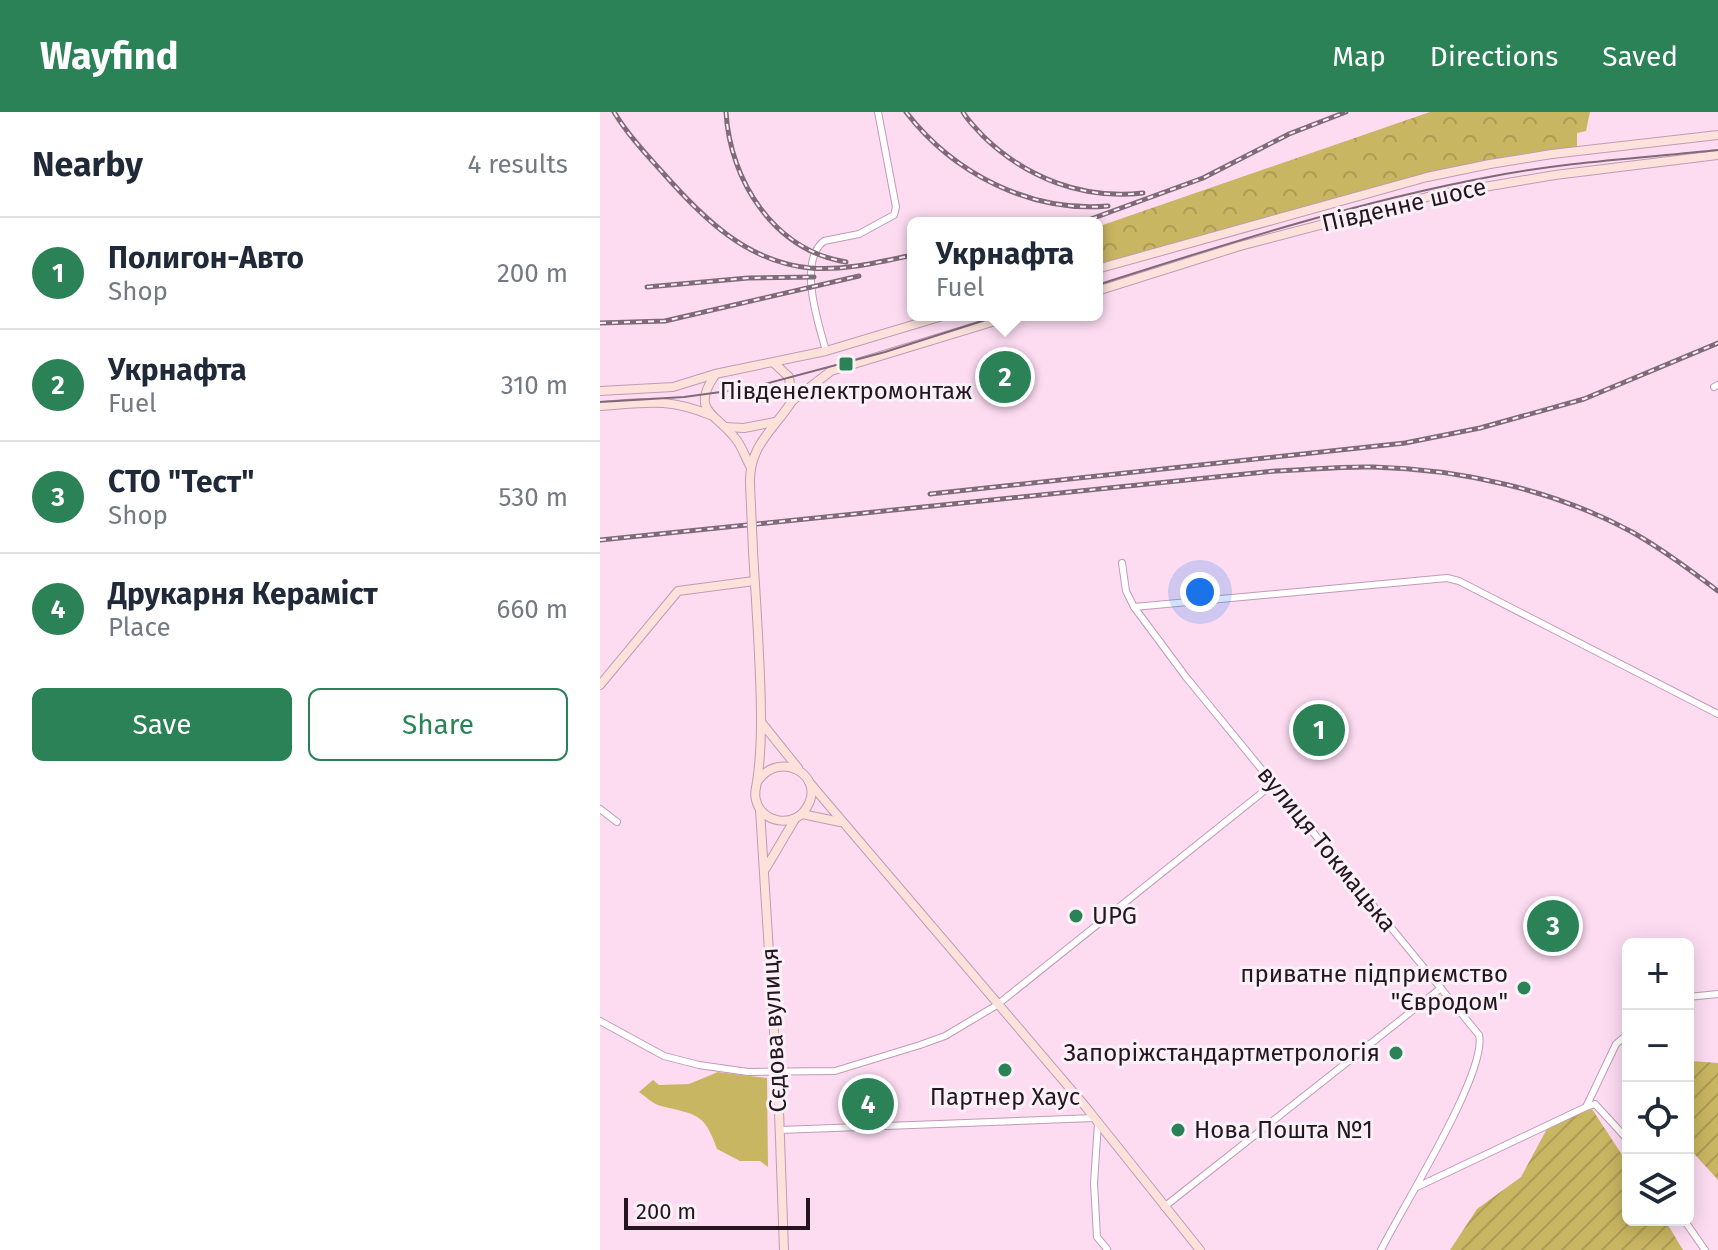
<!DOCTYPE html>
<meta charset="utf-8">
<style>
:root{--surface:#fff;--page:#f6f6f7;--text:#1f2937;--muted:#747a83;--line:#e0e1e3;--accent:#2b8256}
body{margin:0;font-family:"Fira Sans",sans-serif;background:var(--page);color:var(--text)}
.controls{position:absolute;right:24px;bottom:24px;display:grid;overflow:hidden;border-radius:12px;box-shadow:0 4px 20px #0003}
.controls button{width:72px;height:72px;display:grid;place-items:center;padding:0;border:0;border-bottom:2px solid var(--line);background:var(--surface);color:var(--text);font:40px sans-serif}
.scale{position:absolute;left:24px;bottom:20px;width:186px;box-sizing:border-box;padding-left:8px;border:4px solid #241520;border-top:0;font-size:22px;line-height:28px;white-space:nowrap;color:#241520;-webkit-text-stroke:6px #faf1f7;paint-order:stroke}
.you{position:absolute;left:600px;top:480px;width:28px;height:28px;margin:-20px;border:6px solid #fff;border-radius:50%;background:#1a73e8;box-shadow:0 0 0 12px #1a73e833}
.badge{display:grid;place-items:center;width:52px;height:52px;border-radius:50%;background:var(--accent);color:#fff;font-size:26px;font-weight:700}
.pin{position:absolute;translate:-50% -50%;border:4px solid #fff;box-shadow:0 2px 8px #0006}
.popup{position:absolute;left:307px;top:105px;width:196px;height:104px;box-sizing:border-box;display:grid;place-content:center;border-radius:12px;background:var(--surface);filter:drop-shadow(0 2px 6px #0005);font-size:26px;white-space:nowrap;color:var(--muted)}
.popup b{font-size:30px;color:var(--text)}
.popup::after{content:'';position:absolute;left:50%;top:100%;margin-left:-16px;border:16px solid transparent;border-top-color:var(--surface)}
.list{margin:0;padding:0;list-style:none}
h2{display:flex;justify-content:space-between;align-items:center;height:104px;margin:0;padding:0 32px;font-size:34px}
h2 small{font-size:26px;font-weight:400;color:var(--muted)}
.list li{display:grid;grid-template-columns:52px 1fr auto;gap:24px;align-items:center;box-sizing:border-box;height:112px;padding:0 32px;border-top:2px solid var(--line)}
.list b{display:block;font-size:30px;white-space:nowrap}
.list p{margin:0;font-size:26px;white-space:nowrap;color:var(--muted)}
.list em{font-size:26px;font-style:normal;color:var(--muted)}
.actions{display:flex;gap:16px;padding:24px 32px}
.actions a{flex:1;padding:18px 0;border:2px solid var(--accent);border-radius:12px;text-align:center;font-size:28px;color:var(--accent)}
.actions .main{background:var(--accent);color:#fff}
.icon{flex:none;width:44px;height:44px;fill:none;stroke:currentColor;stroke-width:2;stroke-linecap:round;stroke-linejoin:round}
.map{position:relative;flex:none;width:1118px;height:1138px;overflow:hidden}
header{display:flex;align-items:center;gap:48px;box-sizing:border-box;height:112px;padding:0 40px;background:var(--accent);color:#fff}
header strong{font-size:38px}
nav{display:flex;gap:44px;margin-inline-start:auto;font-size:28px}
main{display:flex}
aside{flex:1;background:var(--surface)}
.map>svg:first-child{display:block}
.grass{fill:#c9b662}
.forest{fill:url(#forest-crowns)}
.garden{fill:url(#garden-furrows)}
.lines{fill:none;stroke-linecap:round;stroke-linejoin:round}
.street-casing{stroke:#c19ab6;stroke-width:8}
.secondary-casing{stroke:#c19ab6;stroke-width:10}
.street{stroke:#fff;stroke-width:6}
.secondary{stroke:#fce2db;stroke-width:8}
.tram{stroke:#806979;stroke-width:2}
.rail-casing{stroke:#806979;stroke-width:5}
.rail{stroke:#faf1f7;stroke-width:2;stroke-dasharray:6;stroke-linecap:butt}
.secondary-bridge-casing{stroke:#c19ab6;stroke-width:10;stroke-linecap:butt}
.secondary-bridge{stroke:#fce2db;stroke-width:8}
.poi-dot{fill:#2b8256;stroke:#faf1f7;stroke-width:3}
.labels{text-anchor:middle;stroke-width:6;stroke-linejoin:round;paint-order:stroke}
.street-label{font-size:24px;fill:#241520;stroke:#faf1f7}
.poi-label{font-size:24px;fill:#241520;stroke:#faf1f7}
</style>
<header>
<strong>Wayfind</strong>
<nav><a>Map</a><a>Directions</a><a>Saved</a></nav>
</header>
<main>
<aside>
<h2>Nearby<small>4 results</small></h2>
<ul class="list">
<li><span class="badge">1</span><div><b>Полигон-Авто</b><p>Shop</p></div><em>200 m</em></li>
<li><span class="badge">2</span><div><b>Укрнафта</b><p>Fuel</p></div><em>310 m</em></li>
<li><span class="badge">3</span><div><b>СТО &quot;Тест&quot;</b><p>Shop</p></div><em>530 m</em></li>
<li><span class="badge">4</span><div><b>Друкарня Кераміст</b><p>Place</p></div><em>660 m</em></li>
</ul>
<div class="actions"><a class="main">Save</a><a>Share</a></div>
</aside>
<div class="map">
<svg width="1118" height="1138" viewBox="0 0 1118 1138">
<defs>
<pattern id="forest-crowns" width="20" height="18" patternUnits="userSpaceOnUse" patternTransform="scale(2)"><rect width="20" height="18" fill="#c9b662"/><path d="M2 6a3 3 0 1 1 6 0M12 15a3 3 0 1 1 6 0" fill="none" stroke="#ac9c55"/></pattern>
<pattern id="garden-furrows" width="10" height="10" patternUnits="userSpaceOnUse" patternTransform="scale(2)"><rect width="10" height="10" fill="#c9b662"/><path d="M-1 1l2-2M0 10L10 0M9 11l2-2" fill="none" stroke="#ac9c55"/></pattern>
</defs>
<rect width="100%" height="100%" fill="#fddcf2"/>
<path class="grass" d="M118,960l49,6 1,89 -8,-6h-20l-23,-12c-13,-38 -22,-34 -56,-43 -8,-2 -15,-9 -22,-14l14,-12 6,5 30,-1z"/>
<path class="forest" d="M830,0h160l-4,19 -9,2v16l-88,15 -392,105v-42z"/>
<g class="garden">
<path d="M1091,949l27,2v117l-30,-33v-84z"/>
<path d="M992,997l36,55v56h37l18,30h-233l27,-41 44,-32 28,-52z"/>
</g>
<g class="lines">
<g class="street-casing">
<g id="street">
<path d="M226,239c-7,-26 -29,-89 -2,-110l35,-7 35,-19 2,-8 -18,-95"/>
<path d="M1114,275l4,-2"/>
<path d="M522,451l4,28 8,16 52,70 293,358c9,37 -79,176 -98,215"/>
<path d="M534,495l313,-29 12,3 259,133"/>
<path d="M0,697l17,13"/>
<path d="M1088,885l30,-3"/>
<path d="M0,909l64,35 35,9 49,7 87,-1 85,-26 25,-9 52,-31 277,-222"/>
<path d="M986,995l9,-3 33,36"/>
<path d="M498,1011l-4,60 3,54 10,12"/>
<path d="M180,1018l314,-12"/>
<path d="M817,1075l169,-80 30,-63 12,-10"/>
<path d="M564,1095l277,-219"/>
<path d="M1084,1108l21,30"/>
</g>
</g>
<g class="secondary-casing">
<g id="secondary">
<path d="M497,157l330,-92 63,-13 62,-10 166,-19"/>
<path d="M497,179l143,-45 191,-50 124,-21 163,-20"/>
<path d="M115,263c-25,37 1,38 20,63 7,8 10,19 15,28"/>
<path d="M0,279l73,-4 42,-13 111,-23 120,-36"/>
<path d="M192,289l39,-30 184,-56"/>
<path d="M0,294c44,-3 67,-9 110,9"/>
<path d="M125,315l19,1 31,-6"/>
<path d="M150,372c-1,-39 23,-53 42,-83l-3,-24 -15,-14"/>
<path d="M153,438c3,57 8,114 8,171 0,20 -1,41 -4,61 -1,6 -3,11 -1,18 5,23 39,29 51,7 19,-31 -27,-59 -50,-25"/>
<path d="M0,573l78,-94 76,-10"/>
<path d="M161,610l37,46"/>
<path d="M209,670l276,324 115,144"/>
<path d="M160,698l19,301 5,139"/>
<path d="M202,702l38,8"/>
<path d="M166,756l29,-49"/>
</g>
</g>
<use href="#street" class="street"/>
<use href="#secondary" class="secondary"/>
<g class="tram">
<path d="M497,173c129,-41 259,-83 392,-108 75,-15 153,-19 229,-27"/>
<path d="M0,290l84,-5 66,-9 135,-36 116,-37"/>
</g>
<g class="rail-casing">
<g id="rail">
<path d="M14,0c14,23 32,42 50,62 39,44 83,88 146,94 35,3 69,-6 103,-13"/>
<path d="M126,0c4,69 48,138 120,150"/>
<path d="M306,0c47,61 124,101 202,94"/>
<path d="M363,0c5,9 13,16 20,24 43,42 100,64 160,57"/>
<path d="M480,111l123,-45 86,-44 57,-22"/>
<path d="M47,175l101,-9 66,-1"/>
<path d="M0,211l65,-2 194,-45"/>
<path d="M330,382l475,-51 75,-15 104,-29 134,-56"/>
<path d="M0,428l675,-69c33,-1 66,-5 98,-4 87,2 182,23 259,65 30,17 58,38 86,59"/>
</g>
</g>
<use href="#rail" class="rail"/>
<g class="secondary-bridge-casing">
<path id="secondary-bridge" d="M150,372l3,66"/>
</g>
<use href="#secondary-bridge" class="secondary-bridge"/>
</g>
<g class="poi-dot">
<rect x="238" y="244" width="16" height="16" rx="4"/>
<circle cx="476" cy="804" r="8"/>
<circle cx="924" cy="876" r="8"/>
<circle cx="796" cy="941" r="8"/>
<circle cx="405" cy="958" r="8"/>
<circle cx="578" cy="1018" r="8"/>
</g>
<g class="labels">
<g class="street-label">
<text transform="translate(804 93) rotate(-13)" y="8">Південне шосе</text>
<text transform="translate(727 737) rotate(51)" y="8">вулиця Токмацька</text>
<text transform="translate(174 918) rotate(-93)" y="8">Сєдова вулиця</text>
</g>
<g class="poi-label">
<text x="246" y="287">Південелектромонтаж</text>
<text x="492" y="812" text-anchor="start">UPG</text>
<text x="908" y="870" text-anchor="end">приватне підприємство<tspan x="908" dy="28">"Євродом"</tspan></text>
<text x="780" y="949" text-anchor="end">Запоріжстандартметрологія</text>
<text x="405" y="993">Партнер Хаус</text>
<text x="594" y="1026" text-anchor="start">Нова Пошта №1</text>
</g>
</g>
</svg>
<div class="controls">
<button>+</button>
<button>−</button>
<button><svg class="icon" aria-label="locate" viewBox="0 0 24 24"><circle cx="12" cy="12" r="6"/><path d="M12 2v4M12 18v4M2 12h4M18 12h4"/></svg></button>
<button><svg class="icon" aria-label="layers" viewBox="0 0 24 24"><path d="M12 4l9 5-9 5-9-5zM3 14l9 5 9-5"/></svg></button>
</div>
<div class="scale">200 m</div>
<div class="you"></div>
<div class="pin badge" style="left:719px;top:618px">1</div>
<div class="pin badge" style="left:405px;top:265px">2</div>
<div class="popup"><b>Укрнафта</b>Fuel</div>
<div class="pin badge" style="left:953px;top:814px">3</div>
<div class="pin badge" style="left:268px;top:992px">4</div>
</div>
</main>
